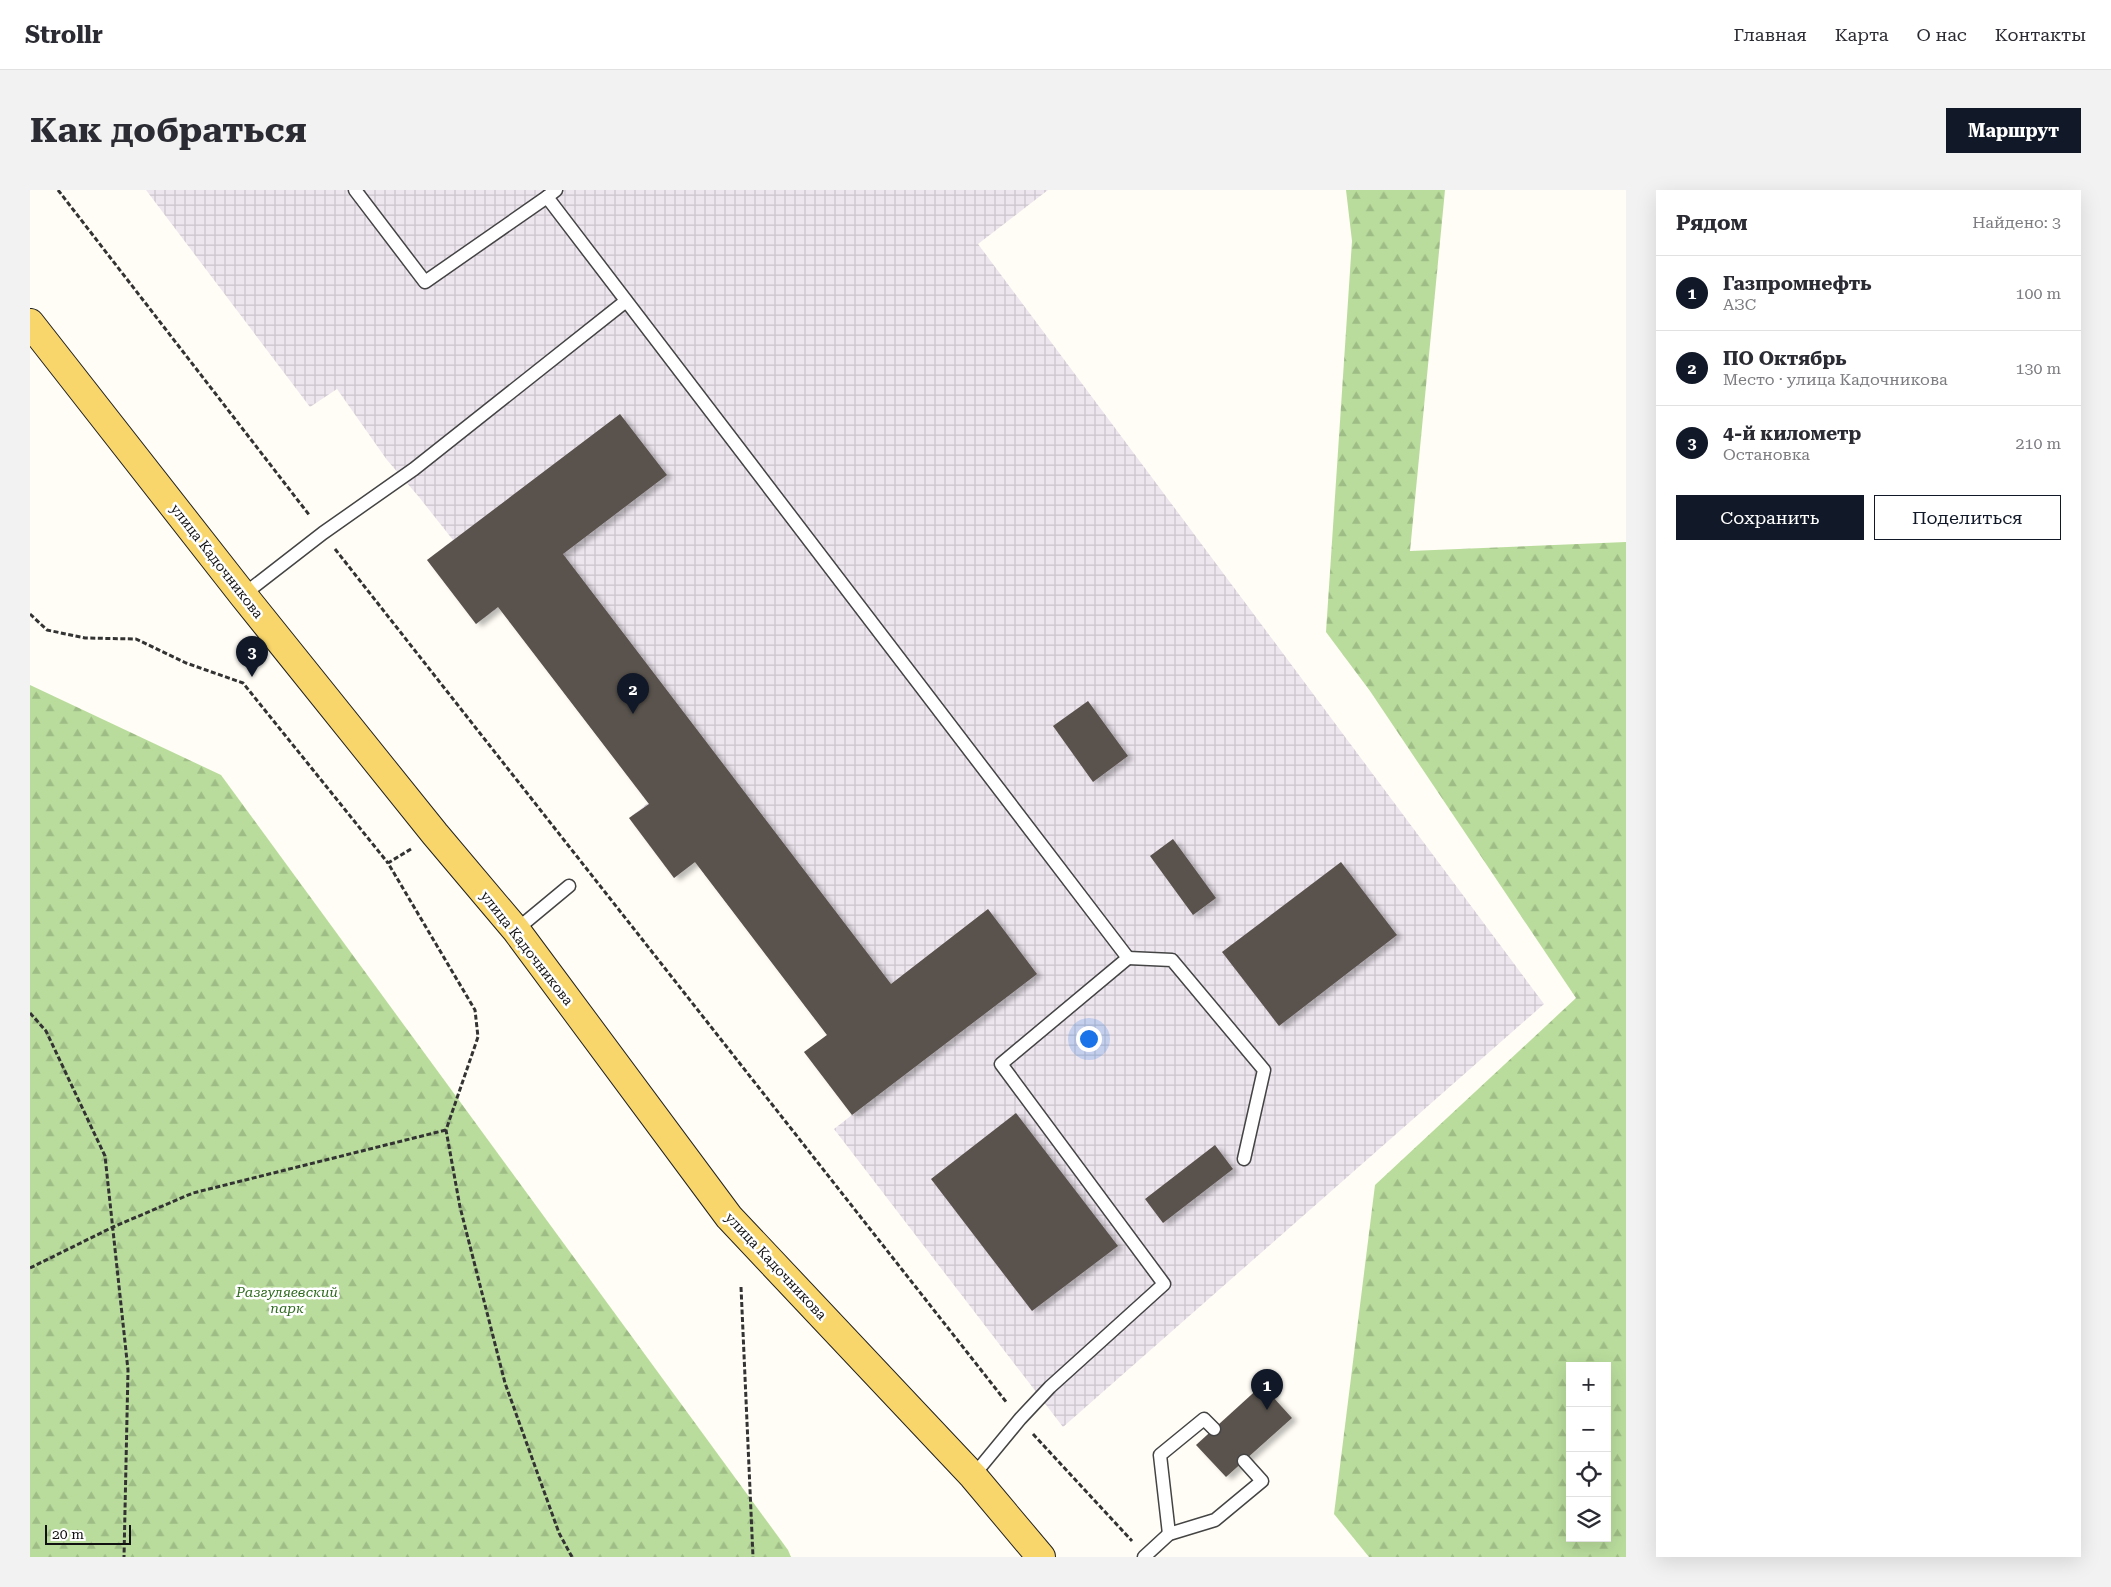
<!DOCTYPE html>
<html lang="ru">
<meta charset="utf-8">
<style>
:root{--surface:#fff;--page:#f2f2f3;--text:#2b2b33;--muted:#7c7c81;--line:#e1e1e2;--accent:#111827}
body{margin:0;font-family:"Roboto Serif",serif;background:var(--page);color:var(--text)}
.controls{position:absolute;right:15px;bottom:15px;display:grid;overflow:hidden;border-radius:0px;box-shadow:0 5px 20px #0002}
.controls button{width:45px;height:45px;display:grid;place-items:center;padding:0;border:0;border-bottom:1px solid var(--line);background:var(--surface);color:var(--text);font:25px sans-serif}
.scale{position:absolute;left:15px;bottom:12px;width:86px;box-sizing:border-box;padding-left:5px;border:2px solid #111;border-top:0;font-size:14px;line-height:18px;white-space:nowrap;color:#111;-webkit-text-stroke:4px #fff;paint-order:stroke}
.you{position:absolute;left:1058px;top:848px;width:18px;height:18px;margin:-12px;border:4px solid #fff;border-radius:50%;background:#1a73e8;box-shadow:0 0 0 8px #1a73e833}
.badge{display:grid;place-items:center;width:32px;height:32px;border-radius:50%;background:var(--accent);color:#fff;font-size:16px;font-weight:700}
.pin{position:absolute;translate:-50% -41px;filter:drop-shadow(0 1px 2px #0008)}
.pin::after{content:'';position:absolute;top:26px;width:18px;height:15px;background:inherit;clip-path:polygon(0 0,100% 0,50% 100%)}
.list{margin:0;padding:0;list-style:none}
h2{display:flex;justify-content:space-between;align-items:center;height:65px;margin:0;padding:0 20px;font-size:21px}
h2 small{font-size:16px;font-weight:400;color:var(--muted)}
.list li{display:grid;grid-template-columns:32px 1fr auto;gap:15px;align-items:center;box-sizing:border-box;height:75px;padding:0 20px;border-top:1px solid var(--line)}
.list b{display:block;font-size:19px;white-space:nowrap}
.list p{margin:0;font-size:16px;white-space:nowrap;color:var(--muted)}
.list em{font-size:16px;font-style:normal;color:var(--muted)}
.actions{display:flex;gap:10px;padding:15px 20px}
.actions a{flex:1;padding:11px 0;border:1px solid var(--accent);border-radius:0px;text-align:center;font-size:18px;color:var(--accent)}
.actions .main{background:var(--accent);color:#fff}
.icon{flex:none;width:28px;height:28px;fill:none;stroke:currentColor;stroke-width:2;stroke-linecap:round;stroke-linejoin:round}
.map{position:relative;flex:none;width:1596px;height:1367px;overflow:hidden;border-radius:0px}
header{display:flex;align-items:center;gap:30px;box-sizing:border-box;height:70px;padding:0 25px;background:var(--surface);border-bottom:1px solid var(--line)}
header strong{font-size:24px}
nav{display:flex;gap:28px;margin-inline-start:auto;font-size:18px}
.intro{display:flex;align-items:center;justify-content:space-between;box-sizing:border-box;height:120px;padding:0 30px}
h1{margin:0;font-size:35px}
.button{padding:12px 22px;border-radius:0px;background:var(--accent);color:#fff;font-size:18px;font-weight:700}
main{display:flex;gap:30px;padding:0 30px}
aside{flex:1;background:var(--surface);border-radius:0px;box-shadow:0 5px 20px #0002}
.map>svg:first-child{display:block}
.industrial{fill:url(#industrial-grid)}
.forest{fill:url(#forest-firs);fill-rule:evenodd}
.building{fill:#5a524d;filter:url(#shadow)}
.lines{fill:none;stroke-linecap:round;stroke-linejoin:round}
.service-casing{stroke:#444;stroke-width:15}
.primary-casing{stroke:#222;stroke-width:30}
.path{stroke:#333;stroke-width:3;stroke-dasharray:5 2.5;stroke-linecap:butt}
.service{stroke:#fff;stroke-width:12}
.primary{stroke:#f9d66b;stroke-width:28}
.labels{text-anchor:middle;stroke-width:5;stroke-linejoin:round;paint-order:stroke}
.street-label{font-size:14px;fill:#111;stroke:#fff}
.park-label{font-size:14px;font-style:italic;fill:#2f6b1f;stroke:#fff}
</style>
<header>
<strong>Strollr</strong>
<nav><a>Главная</a><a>Карта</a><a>О нас</a><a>Контакты</a></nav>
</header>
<div class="intro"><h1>Как добраться</h1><a class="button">Маршрут</a></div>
<main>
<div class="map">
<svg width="1596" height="1367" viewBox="0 0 1596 1367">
<defs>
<pattern id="industrial-grid" width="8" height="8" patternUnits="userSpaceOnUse" patternTransform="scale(1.25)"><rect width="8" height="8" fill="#eee6ef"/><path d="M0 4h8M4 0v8" fill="none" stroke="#cbc4cc"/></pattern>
<pattern id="forest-firs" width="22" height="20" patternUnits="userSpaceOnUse" patternTransform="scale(1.25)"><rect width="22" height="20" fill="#b9dc9c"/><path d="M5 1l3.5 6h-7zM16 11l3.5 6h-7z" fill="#9ebc85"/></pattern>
<filter id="shadow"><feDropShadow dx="5.5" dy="3" stdDeviation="2.5" flood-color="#0004"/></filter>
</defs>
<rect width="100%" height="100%" fill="#fffdf5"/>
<path class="industrial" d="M116,0h902l-70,54 566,760 -481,423 -229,-298 18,-14 -48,-63 23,-17 -132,-173 -21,16 -45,-60 19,-15 -149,-196 -23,17 -49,-64 26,-20 -34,-43 -32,-37 -50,-71 -27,18z"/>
<g class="forest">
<path d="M1316,0h99l-35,361 216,-9v1015h-257l-35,-43 41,-329 201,-187 -206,-307 -44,-59 26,-391zM1540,1176h37v172h-37z"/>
<path d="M0,495l191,90 567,775 3,7h-761z"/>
</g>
<g class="building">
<path d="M590,224l47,61 -104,79 328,430 97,-75 49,65 -185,141 -48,-63 23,-17 -132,-173 -21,16 -45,-60 20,-14 -151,-197 -22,17 -49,-64z"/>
<path d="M1058,511l40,55 -35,26 -40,-56z"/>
<path d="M1143,649l43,59 -23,17 -43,-59z"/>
<path d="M1311,672l56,73 -118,91 -57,-74z"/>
<path d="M986,923l102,133 -86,65 -101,-132z"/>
<path d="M1185,955l18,24 -70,54 -18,-24z"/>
<path d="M1232,1195l30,33 -66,59 -30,-32z"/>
</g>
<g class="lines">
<g class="service-casing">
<g id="service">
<path d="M325,0l70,92 122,-85"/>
<path d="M526,0l-9,7 581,761 -127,106 163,220 -114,103 -30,32 -47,57"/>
<path d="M213,405l80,-62 91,-64 212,-168"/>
<path d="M486,740l53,-44"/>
<path d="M1098,768l44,2 92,110 -20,89"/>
<path d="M1139,1344l-9,-79 44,-36 10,10"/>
<path d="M1114,1367l25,-23 46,-14 47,-39 -18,-20"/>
</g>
</g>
<g class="primary-casing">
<path id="primary" d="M0,133l213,272 192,239 81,96 213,287 244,259 68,81"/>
</g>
<g class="path">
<path d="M28,0l252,326"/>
<path d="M305,359l672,854"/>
<path d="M0,424l17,16 38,8 51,1 50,24 57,20 145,180"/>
<path d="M381,659l-23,14 87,147 3,27 -32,93 14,77 45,176 54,150 13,24"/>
<path d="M0,823l16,18 59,125 23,214 -4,187"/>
<path d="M0,1078l83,-41 80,-34 253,-63"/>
<path d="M711,1097l12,270"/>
<path d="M1003,1244l99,107"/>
</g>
<use href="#service" class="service"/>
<use href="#primary" class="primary"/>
</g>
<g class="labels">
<g class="street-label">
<text transform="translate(187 371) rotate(52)" y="5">улица Кадочникова</text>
<text transform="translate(497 758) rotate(52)" y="5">улица Кадочникова</text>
<text transform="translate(746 1076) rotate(47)" y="5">улица Кадочникова</text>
</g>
<g class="park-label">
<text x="257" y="1107">Разгуляевский<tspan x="257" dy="16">парк</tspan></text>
</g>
</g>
</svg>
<div class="controls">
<button>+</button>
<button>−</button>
<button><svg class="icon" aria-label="locate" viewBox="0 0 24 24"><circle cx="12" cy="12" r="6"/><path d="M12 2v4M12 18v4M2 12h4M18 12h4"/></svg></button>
<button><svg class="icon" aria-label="layers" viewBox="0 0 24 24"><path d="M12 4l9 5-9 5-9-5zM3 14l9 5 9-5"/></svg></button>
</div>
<div class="scale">20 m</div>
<div class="you"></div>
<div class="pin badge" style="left:1237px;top:1220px">1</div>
<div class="pin badge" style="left:603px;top:524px">2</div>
<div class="pin badge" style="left:222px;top:487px">3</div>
</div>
<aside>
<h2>Рядом<small>Найдено: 3</small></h2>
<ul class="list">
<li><span class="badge">1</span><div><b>Газпромнефть</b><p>АЗС</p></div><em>100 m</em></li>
<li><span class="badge">2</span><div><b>ПО Октябрь</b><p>Место · улица Кадочникова</p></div><em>130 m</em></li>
<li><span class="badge">3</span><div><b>4-й километр</b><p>Остановка</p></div><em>210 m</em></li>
</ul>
<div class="actions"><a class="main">Сохранить</a><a>Поделиться</a></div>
</aside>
</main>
